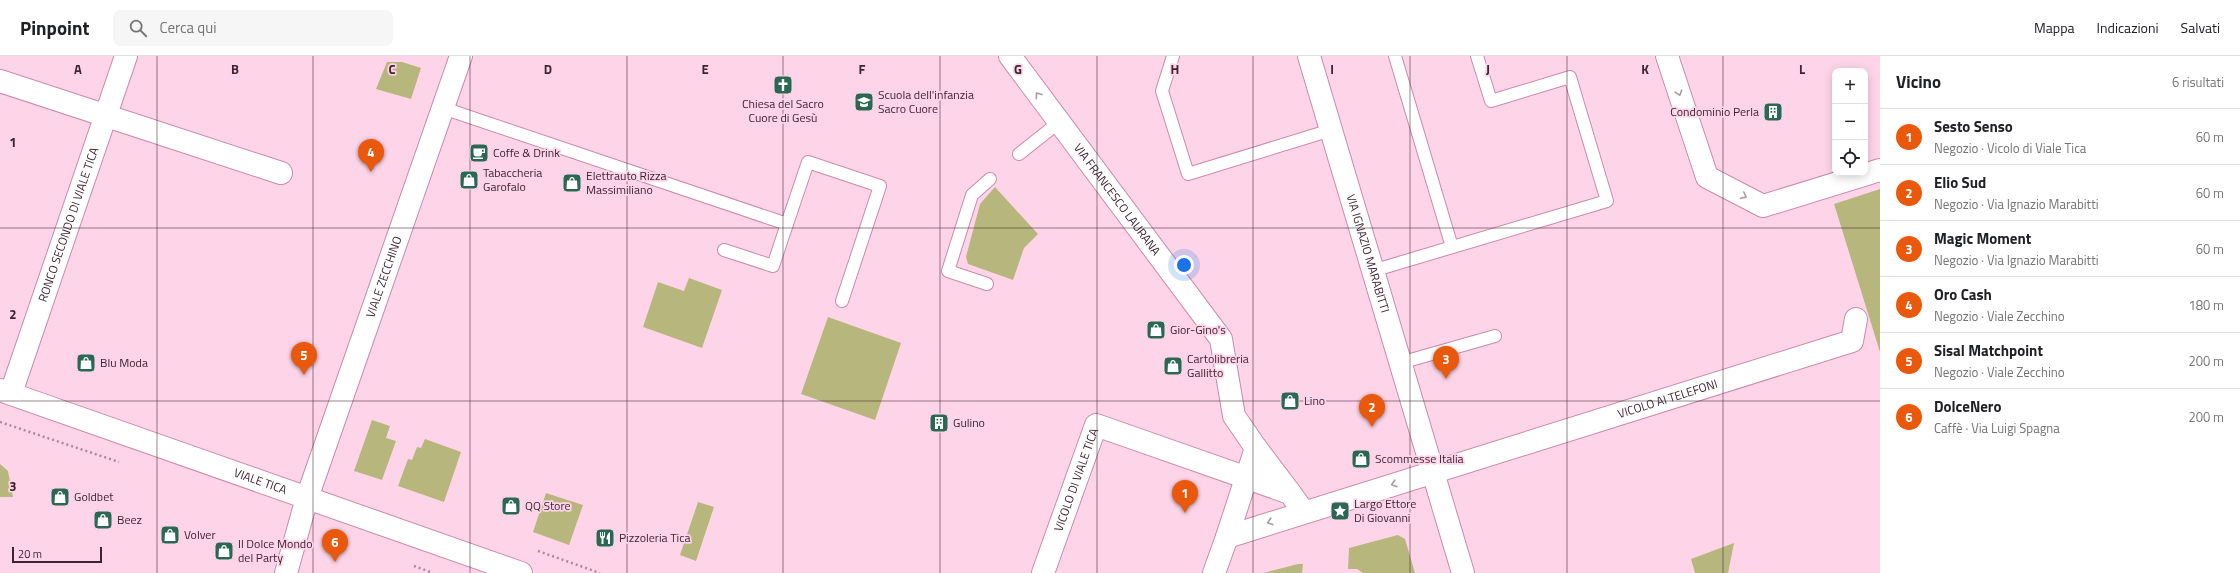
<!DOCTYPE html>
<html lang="it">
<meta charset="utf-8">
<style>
:root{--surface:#fff;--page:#f6f6f6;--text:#202124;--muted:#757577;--line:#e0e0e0;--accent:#ea580c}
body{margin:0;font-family:"Titillium Web",sans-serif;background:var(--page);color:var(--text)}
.controls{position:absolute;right:12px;top:12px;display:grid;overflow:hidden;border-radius:8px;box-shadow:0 2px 10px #0003}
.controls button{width:36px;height:36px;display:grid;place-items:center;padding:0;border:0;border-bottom:1px solid var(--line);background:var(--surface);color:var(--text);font:20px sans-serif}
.scale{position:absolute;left:12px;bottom:10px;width:90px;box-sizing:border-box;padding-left:4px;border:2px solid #3e2431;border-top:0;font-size:11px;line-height:14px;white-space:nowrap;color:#3e2431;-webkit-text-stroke:3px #fed5e8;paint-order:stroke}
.you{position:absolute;left:1184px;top:209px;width:14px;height:14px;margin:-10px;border:3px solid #fff;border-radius:50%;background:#1a73e8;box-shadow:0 0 0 6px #1a73e833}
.badge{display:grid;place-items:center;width:26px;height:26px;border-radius:50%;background:var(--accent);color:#fff;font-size:13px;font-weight:700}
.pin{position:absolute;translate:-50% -33px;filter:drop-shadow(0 1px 2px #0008)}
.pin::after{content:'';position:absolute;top:21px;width:14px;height:12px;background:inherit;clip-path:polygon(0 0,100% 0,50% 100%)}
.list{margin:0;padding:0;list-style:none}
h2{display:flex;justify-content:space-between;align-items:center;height:52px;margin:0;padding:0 16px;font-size:17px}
h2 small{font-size:13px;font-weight:400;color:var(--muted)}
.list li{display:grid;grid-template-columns:26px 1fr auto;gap:12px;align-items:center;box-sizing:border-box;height:56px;padding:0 16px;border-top:1px solid var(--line)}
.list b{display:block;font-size:15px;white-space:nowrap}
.list p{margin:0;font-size:13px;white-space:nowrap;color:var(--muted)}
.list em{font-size:13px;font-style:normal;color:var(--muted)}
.icon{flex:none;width:22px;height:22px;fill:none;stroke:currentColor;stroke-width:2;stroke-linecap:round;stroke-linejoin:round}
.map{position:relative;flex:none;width:1880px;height:517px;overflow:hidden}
header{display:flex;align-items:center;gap:24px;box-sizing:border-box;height:56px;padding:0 20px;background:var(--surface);border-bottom:1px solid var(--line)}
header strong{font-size:19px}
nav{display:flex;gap:22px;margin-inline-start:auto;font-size:14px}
.search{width:280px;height:36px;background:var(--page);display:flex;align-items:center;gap:10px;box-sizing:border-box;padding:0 14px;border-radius:8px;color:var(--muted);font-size:15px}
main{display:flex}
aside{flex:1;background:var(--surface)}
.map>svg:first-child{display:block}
.green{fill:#b7b77d}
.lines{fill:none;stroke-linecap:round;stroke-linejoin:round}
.service-casing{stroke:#ca8aaa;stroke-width:14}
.minor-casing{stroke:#ca8aaa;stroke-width:24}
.tertiary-casing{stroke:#ca8aaa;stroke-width:24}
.secondary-casing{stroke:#ca8aaa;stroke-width:24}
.path{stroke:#ac899a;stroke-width:2.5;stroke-dasharray:2 3;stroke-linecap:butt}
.service{stroke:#fff;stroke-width:12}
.minor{stroke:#fff;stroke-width:22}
.tertiary{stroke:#fff;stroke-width:22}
.secondary{stroke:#fff;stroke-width:22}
.oneway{stroke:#a89ca2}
.grid{fill:none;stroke:#3e2431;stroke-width:1;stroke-opacity:0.55}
.labels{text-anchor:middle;stroke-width:3.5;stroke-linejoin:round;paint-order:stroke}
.poi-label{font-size:12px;fill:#3e2431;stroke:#fed5e8;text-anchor:start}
.street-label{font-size:12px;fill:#3e2431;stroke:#fed5e8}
.grid-label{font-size:13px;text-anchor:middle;font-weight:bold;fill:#3e2431;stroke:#fed5e8;stroke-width:3.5;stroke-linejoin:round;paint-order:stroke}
</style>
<header>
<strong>Pinpoint</strong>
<div class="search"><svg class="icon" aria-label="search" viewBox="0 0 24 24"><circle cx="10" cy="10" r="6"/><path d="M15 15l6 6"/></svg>Cerca qui</div>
<nav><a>Mappa</a><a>Indicazioni</a><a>Salvati</a></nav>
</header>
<main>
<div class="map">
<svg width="1880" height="517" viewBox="0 0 1880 517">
<rect width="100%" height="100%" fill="#fed5e8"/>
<g class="green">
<path d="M387,6h15l19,6 -10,31 -35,-10z"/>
<path d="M995,131l43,47 -14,14 -11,32 -45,-16 -2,-7 14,-53z"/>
<path d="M1880,133v163l-46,-148z"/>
<path d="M689,222l33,12 -20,58 -59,-21 15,-45 26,9z"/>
<path d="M828,261l73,26 -26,77 -74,-26z"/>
<path d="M372,364l18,6 -4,12 10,3 -14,39 -28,-9z"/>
<path d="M425,383l36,13 -17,50 -46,-16 10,-27 4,1 5,-13 4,1z"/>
<path d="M0,408l8,7 5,26h-13z"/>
<path d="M546,437l37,12 -14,40 -36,-13z"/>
<path d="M698,446l16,5 -18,54 -16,-6z"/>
<path d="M1398,479l7,4 10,34h-52l-6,-4h-9l1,-21z"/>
<path d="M1734,487l-6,30h-33l-4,-14z"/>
<path d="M1298,508h5l-1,9h-39z"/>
</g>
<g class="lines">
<g class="service-casing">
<g id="service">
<path d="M1173,0l-11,35 26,83 143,-44"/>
<path d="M1395,0l57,191"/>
<path d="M443,52l344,116 21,-62 72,24 -38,115"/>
<path d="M1019,98l39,-31"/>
<path d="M724,194l49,16 14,-42"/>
<path d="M1372,215l235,-70 -37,-124 -79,24 -14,-45"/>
<path d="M987,228l-39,-13 24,-76 18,-16"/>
<path d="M1400,307l95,-27"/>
</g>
</g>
<g class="minor-casing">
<g id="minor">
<path id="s1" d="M1010,0l211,283 13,77 22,32 -29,89"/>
<path d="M1667,0l40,121 56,29 117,-36"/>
<path d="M0,25l281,92"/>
<path id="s2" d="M11,337l115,-337"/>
<path d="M1256,392l34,45"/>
<path id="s3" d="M1043,517l53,-148 194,68 13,18"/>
<path id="s4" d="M1214,517l13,-36 625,-196 4,-22"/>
</g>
</g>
<g class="tertiary-casing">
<g id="tertiary">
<path id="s5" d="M1309,0l154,517"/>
<path id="s6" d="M286,517l21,-75 154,-442"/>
</g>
</g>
<g class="secondary-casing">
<g id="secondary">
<path id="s7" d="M0,334l521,183"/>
</g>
</g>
<g class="path">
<path d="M0,366l119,40"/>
<path d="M538,495l62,22"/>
<path d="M414,510l19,7"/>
</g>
<use href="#service" class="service"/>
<use href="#minor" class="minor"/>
<use href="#tertiary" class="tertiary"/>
<use href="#secondary" class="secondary"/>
</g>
<defs><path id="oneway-chevron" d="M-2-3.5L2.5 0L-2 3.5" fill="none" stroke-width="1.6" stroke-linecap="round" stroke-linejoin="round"/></defs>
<g class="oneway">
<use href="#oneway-chevron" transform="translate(1679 37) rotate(72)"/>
<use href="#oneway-chevron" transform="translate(1038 39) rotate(-126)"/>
<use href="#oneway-chevron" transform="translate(1744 140) rotate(27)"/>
<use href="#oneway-chevron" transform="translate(1394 428) rotate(163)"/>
<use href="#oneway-chevron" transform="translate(1270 466) rotate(162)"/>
</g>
<path class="grid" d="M157,0v517M313,0v517M470,0v517M627,0v517M783,0v517M940,0v517M1097,0v517M1253,0v517M1410,0v517M1567,0v517M1723,0v517M0,172h1880M0,345h1880"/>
<defs>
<g id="church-square" transform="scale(1)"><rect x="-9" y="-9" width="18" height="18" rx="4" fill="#2b6854" stroke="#fed5e8"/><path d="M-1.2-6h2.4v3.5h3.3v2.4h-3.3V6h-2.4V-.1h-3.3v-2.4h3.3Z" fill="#fff"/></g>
<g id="school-square" transform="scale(1)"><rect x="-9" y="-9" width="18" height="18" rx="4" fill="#2b6854" stroke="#fed5e8"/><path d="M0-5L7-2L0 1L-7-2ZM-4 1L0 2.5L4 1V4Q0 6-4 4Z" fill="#fff"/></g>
<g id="building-square" transform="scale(1)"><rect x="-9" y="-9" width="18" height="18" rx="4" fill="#2b6854" stroke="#fed5e8"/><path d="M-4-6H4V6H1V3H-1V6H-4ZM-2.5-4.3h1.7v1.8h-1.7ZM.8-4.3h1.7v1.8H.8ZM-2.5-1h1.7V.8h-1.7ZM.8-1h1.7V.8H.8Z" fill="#fff"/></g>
<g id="cafe-square" transform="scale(1)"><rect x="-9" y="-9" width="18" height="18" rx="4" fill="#2b6854" stroke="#fed5e8"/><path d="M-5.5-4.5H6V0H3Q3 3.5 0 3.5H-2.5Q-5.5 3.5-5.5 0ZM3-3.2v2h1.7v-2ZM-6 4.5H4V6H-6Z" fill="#fff"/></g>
<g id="shop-square" transform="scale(1)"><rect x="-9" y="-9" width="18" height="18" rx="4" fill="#2b6854" stroke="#fed5e8"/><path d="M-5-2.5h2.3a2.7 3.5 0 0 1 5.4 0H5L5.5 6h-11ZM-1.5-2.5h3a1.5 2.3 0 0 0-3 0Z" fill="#fff"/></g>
<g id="sight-square" transform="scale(1)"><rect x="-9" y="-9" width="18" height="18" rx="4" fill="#2b6854" stroke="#fed5e8"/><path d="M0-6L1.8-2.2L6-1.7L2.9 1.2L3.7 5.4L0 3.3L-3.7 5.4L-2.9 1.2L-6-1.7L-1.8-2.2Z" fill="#fff"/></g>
<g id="restaurant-square" transform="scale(1)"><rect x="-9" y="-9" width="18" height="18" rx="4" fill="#2b6854" stroke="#fed5e8"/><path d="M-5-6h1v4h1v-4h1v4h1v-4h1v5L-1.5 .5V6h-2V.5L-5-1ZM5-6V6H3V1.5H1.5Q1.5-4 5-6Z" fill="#fff"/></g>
</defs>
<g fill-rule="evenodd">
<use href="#church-square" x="783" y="29"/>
<use href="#school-square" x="864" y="46"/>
<use href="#building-square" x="1773" y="56"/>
<use href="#cafe-square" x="479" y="97"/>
<use href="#shop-square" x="469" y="124"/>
<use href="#shop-square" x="572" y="127"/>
<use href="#shop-square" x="1156" y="274"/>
<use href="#shop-square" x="86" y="307"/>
<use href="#shop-square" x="1173" y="310"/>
<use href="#shop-square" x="1290" y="345"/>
<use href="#building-square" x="939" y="367"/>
<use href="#shop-square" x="1361" y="403"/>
<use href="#shop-square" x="60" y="441"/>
<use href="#shop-square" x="511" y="450"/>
<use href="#sight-square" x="1340" y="455"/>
<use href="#shop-square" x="103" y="464"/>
<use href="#shop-square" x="170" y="479"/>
<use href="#restaurant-square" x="605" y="482"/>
<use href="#shop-square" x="224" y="495"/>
</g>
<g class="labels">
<g class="poi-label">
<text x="878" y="43">Scuola dell'infanzia<tspan x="878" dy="14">Sacro Cuore</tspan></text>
<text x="783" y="52" text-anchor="middle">Chiesa del Sacro<tspan x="783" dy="14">Cuore di Gesù</tspan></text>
<text x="1759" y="60" text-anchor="end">Condominio Perla</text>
<text x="493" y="101">Coffe &amp; Drink</text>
<text x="483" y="121">Tabaccheria<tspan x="483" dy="14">Garofalo</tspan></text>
<text x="586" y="124">Elettrauto Rizza<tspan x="586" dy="14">Massimiliano</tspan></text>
<text x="1170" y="278">Gior-Gino's</text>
<text x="1187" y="307">Cartolibreria<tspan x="1187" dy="14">Gallitto</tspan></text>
<text x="100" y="311">Blu Moda</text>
<text x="1304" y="349">Lino</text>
<text x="953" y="371">Gulino</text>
<text x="1375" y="407">Scommesse Italia</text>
<text x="74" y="445">Goldbet</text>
<text x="1354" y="452">Largo Ettore<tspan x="1354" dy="14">Di Giovanni</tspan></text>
<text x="525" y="454">QQ Store</text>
<text x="117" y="468">Beez</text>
<text x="184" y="483">Volver</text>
<text x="619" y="486">Pizzoleria Tica</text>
<text x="238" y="492">Il Dolce Mondo<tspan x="238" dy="14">del Party</tspan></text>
</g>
<g class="street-label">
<text dy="4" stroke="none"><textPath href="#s1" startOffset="179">VIA FRANCESCO LAURANA</textPath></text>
<text dy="4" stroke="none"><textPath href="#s2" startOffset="178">RONCO SECONDO DI VIALE TICA</textPath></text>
<text dy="4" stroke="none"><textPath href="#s5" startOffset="206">VIA IGNAZIO MARABITTI</textPath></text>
<text dy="4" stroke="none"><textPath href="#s6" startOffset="312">VIALE ZECCHINO</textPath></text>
<text dy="4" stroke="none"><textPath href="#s4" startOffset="500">VICOLO AI TELEFONI</textPath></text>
<text dy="4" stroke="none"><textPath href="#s7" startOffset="276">VIALE TICA</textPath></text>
<text dy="4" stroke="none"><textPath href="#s3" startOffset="99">VICOLO DI VIALE TICA</textPath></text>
</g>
</g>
<g class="grid-label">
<text x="78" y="18">A</text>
<text x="235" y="18">B</text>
<text x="392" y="18">C</text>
<text x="548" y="18">D</text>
<text x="705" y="18">E</text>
<text x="862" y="18">F</text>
<text x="1018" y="18">G</text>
<text x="1175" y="18">H</text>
<text x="1332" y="18">I</text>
<text x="1488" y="18">J</text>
<text x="1645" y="18">K</text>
<text x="1802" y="18">L</text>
<text x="13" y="91">1</text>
<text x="13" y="263">2</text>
<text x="13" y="435">3</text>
</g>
</svg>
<div class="controls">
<button>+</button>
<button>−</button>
<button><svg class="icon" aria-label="locate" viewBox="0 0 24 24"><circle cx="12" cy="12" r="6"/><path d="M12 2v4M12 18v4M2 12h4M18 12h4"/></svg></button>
</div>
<div class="scale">20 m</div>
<div class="you"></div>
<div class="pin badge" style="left:1185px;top:457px">1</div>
<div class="pin badge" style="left:1372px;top:371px">2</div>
<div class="pin badge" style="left:1446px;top:323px">3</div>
<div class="pin badge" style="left:371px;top:116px">4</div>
<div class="pin badge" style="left:304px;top:319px">5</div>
<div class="pin badge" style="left:335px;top:506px">6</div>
</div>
<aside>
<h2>Vicino<small>6 risultati</small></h2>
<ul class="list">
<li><span class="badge">1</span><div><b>Sesto Senso</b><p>Negozio · Vicolo di Viale Tica</p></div><em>60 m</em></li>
<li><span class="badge">2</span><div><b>Elio Sud</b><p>Negozio · Via Ignazio Marabitti</p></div><em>60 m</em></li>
<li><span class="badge">3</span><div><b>Magic Moment</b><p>Negozio · Via Ignazio Marabitti</p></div><em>60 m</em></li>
<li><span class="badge">4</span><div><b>Oro Cash</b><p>Negozio · Viale Zecchino</p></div><em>180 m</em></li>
<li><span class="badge">5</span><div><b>Sisal Matchpoint</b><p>Negozio · Viale Zecchino</p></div><em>200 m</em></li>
<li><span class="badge">6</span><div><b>DolceNero</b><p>Caffè · Via Luigi Spagna</p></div><em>200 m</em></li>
</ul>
</aside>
</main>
